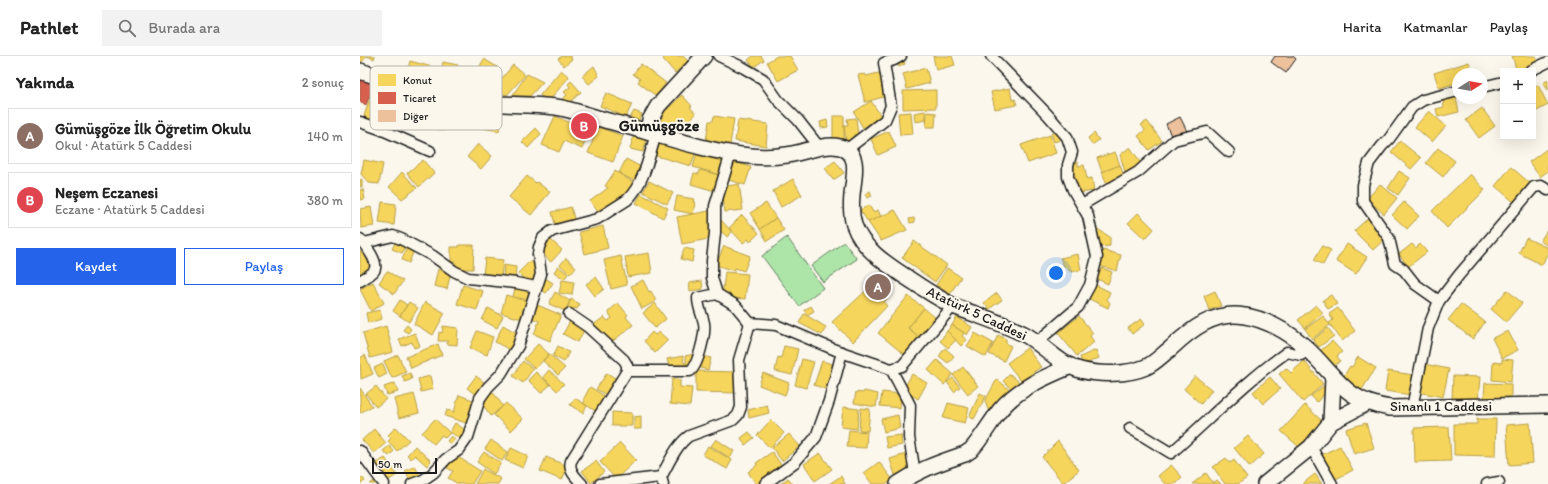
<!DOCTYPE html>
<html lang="tr">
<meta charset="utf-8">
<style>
:root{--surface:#fff;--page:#f2f2f2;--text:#222;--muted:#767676;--line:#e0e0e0;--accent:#2563eb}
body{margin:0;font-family:Itim,sans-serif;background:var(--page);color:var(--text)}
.controls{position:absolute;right:12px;top:12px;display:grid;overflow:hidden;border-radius:0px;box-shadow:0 4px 16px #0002}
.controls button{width:36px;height:36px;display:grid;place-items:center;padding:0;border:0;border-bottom:1px solid var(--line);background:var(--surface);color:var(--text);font:20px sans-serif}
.compass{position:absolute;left:1092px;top:12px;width:36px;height:36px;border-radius:50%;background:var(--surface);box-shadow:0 4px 16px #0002;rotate:79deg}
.scale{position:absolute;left:12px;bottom:10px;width:65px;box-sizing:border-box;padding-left:4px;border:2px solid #1c1c1c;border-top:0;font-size:11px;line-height:14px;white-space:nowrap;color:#1c1c1c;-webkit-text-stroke:3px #fbf7ec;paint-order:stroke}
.you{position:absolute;left:696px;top:217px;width:14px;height:14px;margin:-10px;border:3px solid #fff;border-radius:50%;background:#1a73e8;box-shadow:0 0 0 6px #1a73e833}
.badge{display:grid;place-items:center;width:26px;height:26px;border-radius:50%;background:var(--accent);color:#fff;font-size:13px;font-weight:700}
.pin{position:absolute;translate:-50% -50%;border:2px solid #fff;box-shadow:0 1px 4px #0006}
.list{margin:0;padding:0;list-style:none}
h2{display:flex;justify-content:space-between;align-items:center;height:52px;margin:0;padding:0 16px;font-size:17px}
h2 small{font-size:13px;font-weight:400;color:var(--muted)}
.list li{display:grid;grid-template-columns:26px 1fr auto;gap:12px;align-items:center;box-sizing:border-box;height:56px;margin:0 8px 8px;padding:0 8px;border:1px solid var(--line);border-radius:0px}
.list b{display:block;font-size:15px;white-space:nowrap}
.list p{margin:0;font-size:13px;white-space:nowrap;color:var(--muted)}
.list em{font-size:13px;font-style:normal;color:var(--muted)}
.actions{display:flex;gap:8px;padding:12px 16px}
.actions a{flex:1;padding:9px 0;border:1px solid var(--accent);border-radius:0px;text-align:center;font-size:14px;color:var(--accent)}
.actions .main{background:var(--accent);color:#fff}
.icon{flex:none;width:22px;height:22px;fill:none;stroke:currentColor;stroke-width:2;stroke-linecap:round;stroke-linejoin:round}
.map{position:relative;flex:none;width:1188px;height:428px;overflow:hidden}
header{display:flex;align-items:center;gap:24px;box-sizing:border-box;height:56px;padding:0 20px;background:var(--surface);border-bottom:1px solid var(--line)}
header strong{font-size:19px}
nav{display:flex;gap:22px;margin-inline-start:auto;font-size:14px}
.search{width:280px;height:36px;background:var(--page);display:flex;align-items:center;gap:10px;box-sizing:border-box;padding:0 14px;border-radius:0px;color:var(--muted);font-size:15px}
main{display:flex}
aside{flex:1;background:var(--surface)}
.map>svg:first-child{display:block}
.green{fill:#ade5a9;stroke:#648062}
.homes{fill:#f6d55c;stroke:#b59e49}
.shops{fill:#d6604d;stroke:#9e4c3e}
.building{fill:#ecc19c;stroke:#1c1c1c}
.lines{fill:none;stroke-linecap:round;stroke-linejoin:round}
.street-casing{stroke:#1c1c1c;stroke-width:13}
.secondary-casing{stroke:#1c1c1c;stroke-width:18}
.street{stroke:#fbf7ec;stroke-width:10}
.secondary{stroke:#fbf7ec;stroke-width:15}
.labels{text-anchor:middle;stroke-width:4;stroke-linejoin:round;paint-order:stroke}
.street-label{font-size:14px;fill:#1c1c1c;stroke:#fbf7ec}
.quarter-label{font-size:16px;font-weight:bold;fill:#1c1c1c;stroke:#fbf7ec}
.key{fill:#fbf7ec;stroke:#b8b5ae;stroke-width:1}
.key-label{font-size:11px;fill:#1c1c1c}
</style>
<header>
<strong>Pathlet</strong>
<div class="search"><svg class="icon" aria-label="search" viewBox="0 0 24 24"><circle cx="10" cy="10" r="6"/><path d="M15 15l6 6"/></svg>Burada ara</div>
<nav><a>Harita</a><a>Katmanlar</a><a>Paylaş</a></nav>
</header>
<main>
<aside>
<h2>Yakında<small>2 sonuç</small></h2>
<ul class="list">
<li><span class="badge" style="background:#8d6e63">A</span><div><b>Gümüşgöze İlk Öğretim Okulu</b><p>Okul · Atatürk 5 Caddesi</p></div><em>140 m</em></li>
<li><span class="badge" style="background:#e0444e">B</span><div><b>Neşem Eczanesi</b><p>Eczane · Atatürk 5 Caddesi</p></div><em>380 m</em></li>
</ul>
<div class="actions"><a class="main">Kaydet</a><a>Paylaş</a></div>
</aside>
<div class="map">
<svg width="1188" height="428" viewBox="0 0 1188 428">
<rect width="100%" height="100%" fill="#fbf7ec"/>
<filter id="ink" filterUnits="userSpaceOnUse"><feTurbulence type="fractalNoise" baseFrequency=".025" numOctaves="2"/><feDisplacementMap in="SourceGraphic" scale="8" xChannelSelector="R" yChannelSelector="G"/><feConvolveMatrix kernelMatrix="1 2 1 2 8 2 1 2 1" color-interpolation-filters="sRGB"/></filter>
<g filter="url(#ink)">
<g class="green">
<path d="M427,181l36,51 -24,18 -37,-50z"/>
<path d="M484,186l13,17 -34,23 -12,-16z"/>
</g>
<g class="homes">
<path d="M0,0h15l-1,3 -7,-3 -5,6 -2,-1z"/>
<path d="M202,0h8l2,3 -8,7 -6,-7z"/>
<path d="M306,0h17l5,5 -13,12 -12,-14z"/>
<path d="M393,0h8l3,4 -10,7 -6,-7z"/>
<path d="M417,0h13l8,14 -20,11 -11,-19z"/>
<path d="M573,0h19l3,9 -19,5z"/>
<path d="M1152,0h24l2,8 -21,7z"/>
<path d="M124,3l13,8 -9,14 -12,-8z"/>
<path d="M543,3l2,5 -6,3 -2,-6z"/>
<path d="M50,5l26,7 -5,16 -25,-7z"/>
<path d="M83,6l15,3 -5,25 -15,-3z"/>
<path d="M1109,6l4,12h-15v9l-19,5 -5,-15z"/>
<path d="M281,8l25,19 -10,13 -18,-14 2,-3 -7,-5z"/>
<path d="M153,9l12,10 -18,20 -15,-5z"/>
<path d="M234,10l5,10 -10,8 -7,-8z"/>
<path d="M566,12l4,15 -23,6 -4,-15z"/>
<path d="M201,14l8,7 -21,25 -8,-7z"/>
<path d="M523,16l4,24 -22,6 -7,-27 7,-1 1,2z"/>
<path d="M167,18l16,8 -13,14h-18z"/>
<path d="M1188,24v10l-5,-7z"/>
<path d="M211,25l10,11 -15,14 -5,-6 6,-5 -3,-3 6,-5 -2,-3z"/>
<path d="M1178,29l10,20 -15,8v-26z"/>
<path d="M14,30l19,6 -12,33 -18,-6z"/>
<path d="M650,32l2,12 3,-1 2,6 -22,4 -4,-17z"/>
<path d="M576,34v18l-33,1v-18z"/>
<path d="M34,36l57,16 -7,23 -56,-17z"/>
<path d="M246,37l26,11 -6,13 -26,-11z"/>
<path d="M1095,38l4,18 -21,5 -2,-8 8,-2 -2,-10z"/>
<path d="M322,39l10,11 -2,1 6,7 -9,8 -2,-2 -9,8 -6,-6 -5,5 -8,-8z"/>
<path d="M511,45l10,15 -18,12 -9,-16z"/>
<path d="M97,48l45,8 -3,19 -46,-8z"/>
<path d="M1122,52l13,18 -16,12 -13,-18z"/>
<path d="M274,55l8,3 -5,10 -9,-3z"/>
<path d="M565,55l1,9 -11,2 -1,-9z"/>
<path d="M1069,55l17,15 -14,16 -17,-15z"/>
<path d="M551,56l2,22 -13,1 -2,-22z"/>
<path d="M567,56l9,1 -1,14h-9z"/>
<path d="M195,60l34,15 -7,18 -18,-8 -5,11 -17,-7z"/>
<path d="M354,60l20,3 -4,26 -24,-4 3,-20h4z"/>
<rect x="473" y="60" width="11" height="27"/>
<path d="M496,62l2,17h-4l1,7 -9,1 -2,-18h4l-1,-6z"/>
<path d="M378,64l30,4 -2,22 -31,-5z"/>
<path d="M467,64l1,7 -7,1 -1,-6z"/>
<path d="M787,65l15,20 -13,9 -11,-14 7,-6 -4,-5z"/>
<path d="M238,71l25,9 -10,26 -25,-9z"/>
<path d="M176,72l5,6 -13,14 -6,-6z"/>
<path d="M529,75l7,16 -18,8 -7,-16z"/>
<path d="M698,76l2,8 -6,2 -3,-9z"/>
<path d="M734,77l5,7 -7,5 -4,-7z"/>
<path d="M274,78l13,4 -4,14 -13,-3z"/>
<path d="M690,79l6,18 -28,10 -7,-18z"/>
<path d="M298,84l38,11 -5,15 -38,-11z"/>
<path d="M1040,85l21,17 -10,11 -20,-17z"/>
<path d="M118,88l14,12 -11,13 -14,-12z"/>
<path d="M770,91l11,16 -15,12 -6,-20z"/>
<path d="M1078,92l17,13 -12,16 -17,-14z"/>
<path d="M1188,92v23l-8,6 -11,-15z"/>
<path d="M338,93l28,8 -5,18 -28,-8z"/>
<path d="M755,96l5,13 -18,7 -5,-14z"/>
<path d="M266,103l17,9 -7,14 -17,-9z"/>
<path d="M4,104l19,4 -4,20 -10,-1 -8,-9z"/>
<path d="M63,104l11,13 -15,14 -12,-14z"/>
<path d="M371,105l20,6 -6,18 -20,-6z"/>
<path d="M475,105l9,12 -11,7 -8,-12z"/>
<path d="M718,106v4l6,-1 3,14 5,-1 2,13 -15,2 -10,-28z"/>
<path d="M760,109l4,11 -18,7 -4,-11z"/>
<path d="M1151,111l20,17 -16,19 -20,-17z"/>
<path d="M340,114l19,5 -4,16 -24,-7 3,-11 5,1z"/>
<path d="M255,115l21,13 -12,14 -23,18 -11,-15 18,-13 -3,-2z"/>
<path d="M1039,115l11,7 -12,17 -10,-7z"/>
<path d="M42,116l15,16 -15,11 -13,-12z"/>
<path d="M1110,118l15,16 -38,38 -15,-17z"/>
<path d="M167,120l9,7 1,-1 13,10 -19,23 -22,-18z"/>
<path d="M2,123v8h-2v-7z"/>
<path d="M433,123l9,16 -21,12 -8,-16z"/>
<path d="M289,125l24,12 -6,11 -24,-12z"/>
<path d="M379,128l4,26 -18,2 -4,-25z"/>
<path d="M1020,128l17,14 -13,16 -17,-15z"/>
<path d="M3,133l2,10 -5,1v-10z"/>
<path d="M510,135l2,5 -5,2 -2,-4z"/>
<path d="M281,138l27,14 -5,10 -27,-15z"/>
<path d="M317,140l17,3 -1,3h2l-2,12 -19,-4z"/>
<path d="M22,146l14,2 -2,21 -15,-2z"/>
<path d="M1044,146l15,14 -12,13 -15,-14z"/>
<path d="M406,147l10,15 -16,11 -10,-16z"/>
<path d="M509,149l4,7 5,-2 3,7 -13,5 -8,-12z"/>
<path d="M11,151l3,19 -13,2 -1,-19z"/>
<path d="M211,151l4,15 -19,6 -4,-16z"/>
<path d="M535,154l12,20 -26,11 -13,-19z"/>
<path d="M349,155l5,27 -32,6 -5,-27z"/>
<path d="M778,157l16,16 -9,10 -17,-16z"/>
<path d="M382,159l17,18 -9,9 -2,-3 -5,4 -14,-15z"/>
<path d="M416,162l8,12 -17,11 -7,-12z"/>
<path d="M554,162l1,4 -5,1 -1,-4z"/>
<path d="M1008,162l19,19 -14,13 -19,-19z"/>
<path d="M361,164l11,12 -5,5 -11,-11z"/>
<path d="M243,170l5,22 -23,6 -6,-22z"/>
<path d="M736,172l14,9v9l-13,1z"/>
<path d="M1188,173v17l-8,-5z"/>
<path d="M1166,182l22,10v4l-6,13 -23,-12z"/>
<path d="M191,184l11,10 -11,12 -11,-10z"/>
<path d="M554,185l33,24 -12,17 -33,-24z"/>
<path d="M35,187l10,4 -3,6 -10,-4z"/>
<path d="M987,188l20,13 -11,17 -20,-13z"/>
<path d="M1052,188l4,4 4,-4 7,8 -19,15 -9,-13z"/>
<path d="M99,189h15l-1,24h-13v-2h-5v-5h-4v-15h8z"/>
<path d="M364,190l26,10 -6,15 -9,-3 -1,3 -18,-6z"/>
<path d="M962,190l9,4 -8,15 -9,-5z"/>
<path d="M47,191l7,3 -5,13 -7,-3z"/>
<path d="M324,192l10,2 -2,12 -11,-3z"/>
<path d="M743,194l18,5 -4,16 -17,-5z"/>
<path d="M0,195l13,14 -13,11z"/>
<path d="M289,197l3,20 -24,4 -3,-20z"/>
<path d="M718,198l3,16 -10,2 -7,-6 -4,-8z"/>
<path d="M261,200l6,29 -16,4 -7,-29z"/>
<path d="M125,202l18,2 -2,17 -18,-2z"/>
<path d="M206,202l10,9 -6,7 -10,-9z"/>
<path d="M170,205l11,11 -12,12 -11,-11z"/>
<path d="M144,209l12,2 -1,12 -12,-1z"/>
<path d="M198,210l10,8 -4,5 -10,-7z"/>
<path d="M587,212l14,9 -11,17 -14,-9z"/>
<path d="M742,212l10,4 -4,12 -11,-5z"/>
<path d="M78,213l13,3 -4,17 -13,-3z"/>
<path d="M27,215l16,10 -9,13 -15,-11z"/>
<path d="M365,216l23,2 -3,25 -23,-2z"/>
<path d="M236,221l8,12 -9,7 -9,-12z"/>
<path d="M185,222l8,5 -7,10 -8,-5z"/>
<path d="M202,224l12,2 -2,13 -13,-2z"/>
<path d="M283,224l6,12 2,-1 5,10 -14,8 -11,-23z"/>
<path d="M342,225l1,8 -13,2 -1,-8z"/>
<path d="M13,226l11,21 -13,8 -11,-22z"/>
<path d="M156,228l14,3 -2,13 -15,-3z"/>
<path d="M734,228l16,8 -3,7 3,4 -2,5 -21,-10z"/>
<path d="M103,229l20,6 -6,19 -20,-6z"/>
<path d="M510,231l7,7 3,-3 7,8 -3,3 3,4 -34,36 -21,-20z"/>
<path d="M1147,234l15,13 -16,19 -15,-13z"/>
<path d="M855,235l6,15 -12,4 -5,-14z"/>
<path d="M195,236l15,9 -5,10 -16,-7z"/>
<path d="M637,237l5,7 -13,9 -5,-6z"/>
<path d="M146,239l21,6 -5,18 -21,-6z"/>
<path d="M971,239l6,9 -9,5 -5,-9z"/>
<path d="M548,240l16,12 -16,20 14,11 -15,18 -29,-24z"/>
<path d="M211,243l9,5 -3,5 -3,-1 -3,6 -5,-3z"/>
<path d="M40,244l7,5 -7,11 -7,-5z"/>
<path d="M49,246l9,6 -9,14 -9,-6z"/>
<path d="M65,246l20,11 -12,22 -19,-11z"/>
<path d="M258,247l10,12 -2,2 7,8 -25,20 -16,-19 12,-9 4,4 4,-3 -4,-6z"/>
<path d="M295,247l11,16 -11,9 -12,-15z"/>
<path d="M175,248l26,11 -11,26 -16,-7 5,-13 -9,-4z"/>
<path d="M1101,248l24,18 -12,17 -25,-19z"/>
<path d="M956,249l7,8 -18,15 -7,-8z"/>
<path d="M451,250l3,5 -7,4 -3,-5z"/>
<path d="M128,252l15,8 -6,12 -15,-8z"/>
<path d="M564,252l13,11 -15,20 -14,-11z"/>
<path d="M978,252l17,23 -13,10 -13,-18 4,-3 -4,-6z"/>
<path d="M20,254l2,9 -14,4 -2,-10z"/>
<path d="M444,258l22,13 -4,8 -23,-12z"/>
<path d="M719,260l14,17 -3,3 4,6 -17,14 -19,-23z"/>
<path d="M963,260l7,9 -18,14 -7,-10z"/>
<path d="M597,261l15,10 -5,8 -15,-10z"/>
<path d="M211,263l15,7 -8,16 -15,-8z"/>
<path d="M781,263l4,5 -13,10 -4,-6z"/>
<path d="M47,269l4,4 -3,4 -5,-3z"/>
<path d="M143,269l17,10 -8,16 -17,-9z"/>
<path d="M592,269l12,8 -2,3 5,4 -6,6 -14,-15z"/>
<path d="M26,270l7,26 -23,6 -7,-25z"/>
<path d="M83,270l15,2 -1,17 -10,-1 1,-3h-10l1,-9 3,1z"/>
<path d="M968,272l6,8 -15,11 -6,-7z"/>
<path d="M117,275l16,6 -6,18 -17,-7z"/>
<path d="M587,275l9,9 -8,8 -8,-7z"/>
<path d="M1148,275l10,19 -16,8 -10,-20z"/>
<path d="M292,276l3,3 4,-3 9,8 -13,13 -11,-12z"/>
<path d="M55,277l5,13 -6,2 -2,-6 -10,4 -3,-7z"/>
<path d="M615,277l18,10 -7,14 -19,-11z"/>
<path d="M638,279l8,4v4l5,3 -7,15 -15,-7z"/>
<path d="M972,285l10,11 -5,4 3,5 -7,6 -13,-16z"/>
<path d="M78,288l4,11 -31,13 -5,-11z"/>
<path d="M178,288l11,10 -14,15 -11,-10z"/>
<path d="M198,290l11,6 -5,10 -11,-6z"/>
<path d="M424,290l14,3 -6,26 -17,-4 3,-14 3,1z"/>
<path d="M585,292l9,8 -6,7 -9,-7z"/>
<path d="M667,292l14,19 -20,14 -14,-18z"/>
<path d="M736,294l3,8 -16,7 -3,-8z"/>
<path d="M189,298l16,14 -7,7 -15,-14z"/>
<path d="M334,298v13l-6,2 -3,-13z"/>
<path d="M5,299l8,19 -12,5 -1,-21z"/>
<path d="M38,299l8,17 -14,6 -8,-17z"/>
<path d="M340,299l11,3 -3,12 -11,-3z"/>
<path d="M323,300l1,7h2l1,4 -17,3 -3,-11z"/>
<path d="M998,301l18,11 -15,23 -19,-12 8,-13 2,1z"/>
<path d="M442,303l12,3 -8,26 -11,-3z"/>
<path d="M1142,303l11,1 -2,22 -19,-2 1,-18 9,1z"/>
<path d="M577,304l16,14 -9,11 -16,-15z"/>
<path d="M163,305l10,8 -10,14 -10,-7z"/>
<path d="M462,305l14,4 -8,25 -14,-5z"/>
<path d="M944,305l19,23 -20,18 -24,-28 7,-6 5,5z"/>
<path d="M23,308l4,10 -8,4 -5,-10z"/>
<path d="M1064,308l25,5 -6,28 -25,-5z"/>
<path d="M603,311l15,19 -10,8 -15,-19z"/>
<path d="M189,314l15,14 -7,7 -14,-14z"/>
<path d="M336,315l41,1v21l-41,-1z"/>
<path d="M1028,315l26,4 -3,20 -26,-4z"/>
<path d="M176,316l14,13 -9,8 -13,-13z"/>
<path d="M50,317l2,6 -7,3 -3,-6z"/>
<path d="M247,317l13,8 -10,16 -14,-8z"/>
<path d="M403,317l26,10 -4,12 -26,-10z"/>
<path d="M552,318l15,9 -9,16 -15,-9z"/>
<path d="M650,318l9,8 -7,8 -9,-9z"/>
<path d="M70,320l3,13 -12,3 -3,-13z"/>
<path d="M116,320l9,7 -9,12 -9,-7z"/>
<path d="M835,320l17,14 -11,14 -17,-15z"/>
<path d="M1093,320l27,1 -2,24 -26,-2z"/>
<path d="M910,321l10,12 -17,15 -10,-12z"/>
<path d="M593,322l7,9 -6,5 -7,-10z"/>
<path d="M312,323l8,1v7l12,1 -2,18 -20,-2z"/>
<path d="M637,323l14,12 -11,15 -12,4 -3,-9z"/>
<path d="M35,327l3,9 -11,3 -3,-8z"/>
<path d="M1125,327l26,1v15l-27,-1z"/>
<path d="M966,328l2,5 -11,13 -6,-6z"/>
<path d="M16,330l10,13 -10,8 -10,-13z"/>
<path d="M230,331l19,12 -9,15 -17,-11 2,-2 -2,-1z"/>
<path d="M0,332l12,18 -12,7z"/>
<path d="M132,335l11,15 -12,10 -11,-15z"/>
<path d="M504,335l14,3 -2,13 -22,-4 2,-11 7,1z"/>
<path d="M522,336l19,2 -1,14 -20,-2z"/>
<path d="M620,337l6,3 -12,23 -5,-2z"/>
<path d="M54,338l5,19 -20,5 -5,-19z"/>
<path d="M99,339l17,6 -7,23 -24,-8 2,-6 7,2z"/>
<path d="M215,342l12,8 -4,7 -13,-8z"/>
<path d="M146,347l17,16 -12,12 -17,-16z"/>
<path d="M588,347l21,5 -4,15 -22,-5z"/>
<path d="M407,349l2,8 -20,5 -1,-8z"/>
<path d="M945,349l17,16 -23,26 -18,-16z"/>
<path d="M483,351l16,2 -2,20 -16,-2z"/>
<path d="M501,352l9,1 -2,22 -9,-1z"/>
<path d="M252,356l20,1v13h-20z"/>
<path d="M538,359l2,13 -16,4 -3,-13z"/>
<path d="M281,360v13h-7v-12z"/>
<path d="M75,363l15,14 -5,5 -3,-3 -8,9 -12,-11z"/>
<path d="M1117,363h19l-1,37 -41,-1v-31h23z"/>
<path d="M411,364l13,13 -14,15 -13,-13z"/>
<path d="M95,367l12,8 -6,8 -11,-7z"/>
<path d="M1006,367l8,25 -20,6 -8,-25z"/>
<path d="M1170,367l3,40 -24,2 -3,-40z"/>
<path d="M36,371l13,13 -12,11 -9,-10 3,-3 -3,-3z"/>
<path d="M1089,371l2,34 -36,1 -1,-34z"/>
<path d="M14,373l12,14 -12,10 -12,-13z"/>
<path d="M489,374l18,2 -1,16 -19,-1z"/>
<path d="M389,376l5,6 -9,7 -4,-7z"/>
<path d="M429,378l11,12 -18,15 -10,-13z"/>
<path d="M541,379l1,10 -15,3 -2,-11z"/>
<path d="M91,380l4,3 -4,5 -4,-3z"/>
<path d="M888,380l16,18 -14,13 -16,-19z"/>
<path d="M356,383l18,12 -4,7 -19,-12z"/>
<path d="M131,384l17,12 -6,9 -17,-12z"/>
<path d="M698,385l21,29 -16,13 -21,-26z"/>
<path d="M260,387l16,17 -20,19 -16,-17z"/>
<path d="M29,390l5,5 -5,5 -6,-5z"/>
<path d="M55,390l16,15 -4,5 -12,-11 -4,4 -4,-4z"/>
<path d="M348,390l24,14 -5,9 -24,-14z"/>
<path d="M980,390l13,24 -19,10 -13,-25z"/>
<path d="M151,392l17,8 -5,12 -18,-8z"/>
<path d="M124,396l17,11 -7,11 -17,-12z"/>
<path d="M412,396l10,14 -16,11 1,2 -8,5h-3l-8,-12 9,-7 -1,-2z"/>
<path d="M460,397l12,16 -17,12 -11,-17z"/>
<path d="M546,398l5,16 -16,5 -5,-16z"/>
<path d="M95,399l25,16 -8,13h-14l-10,-6 5,-7 -6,-3z"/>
<path d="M186,401l22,9 -6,14 -22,-9z"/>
<path d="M25,402l12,17 -11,7 -12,-17z"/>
<path d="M866,402l4,5 4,-3 13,18 -9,6h-13l-12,-17z"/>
<path d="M236,405l8,11 -13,11 -9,-12z"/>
<path d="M519,406l14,18 -6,4h-15l-8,-11z"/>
<path d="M811,409l11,12 -7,7h-10l-7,-8z"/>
<path d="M55,410l5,10 -9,5 -6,-10z"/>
<path d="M123,413l18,10 -3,5h-23z"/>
<path d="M846,417l7,10 4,-3 4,4h-29z"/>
<path d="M955,418l7,10h-20z"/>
<path d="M481,420l4,8h-16z"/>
<path d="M2,421l3,4 -5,3v-5z"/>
<path d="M428,422l5,6h-13z"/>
<path d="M17,423l4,5h-11z"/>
</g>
<path class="shops" d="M0,23l14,5 -8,21 -6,-3z"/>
<g class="building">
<path d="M915,0h18l3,3 -10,14 -15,-11z"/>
<path d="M820,61l7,14 -15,7 -6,-14z"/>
</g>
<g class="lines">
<g class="street-casing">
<g id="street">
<path d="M359,0l25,12 19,11 15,21 20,20 22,28"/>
<path d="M631,0l57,59 19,22 5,15 -4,13v12l5,13 15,26 9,41 -7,28 -12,22 -41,35"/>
<path d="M1170,15l18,-9"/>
<path d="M1122,31l21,-5"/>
<path d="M0,66l20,7 50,22"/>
<path d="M486,94l39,-30 6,-14 -7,-43 10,-3 7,-4"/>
<path d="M371,97l-16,53v27l-3,28v17l5,16 18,11 15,18 26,2 62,26 53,18 11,-3 51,-60"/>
<path d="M722,149l56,-33 36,-32 33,-8 22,20"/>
<path d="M4,187l29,-7 8,3 32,17 21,15 14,7 48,5 20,4"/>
<path d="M0,225c4,-3 9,-5 13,-9 8,-8 -8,-27 -13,-33"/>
<path d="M1079,245l-24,-17 -11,-14 -9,-6 -6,-26 -26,-37v-16l6,-22 13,-17 7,-7 23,-32 11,-7 35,-9"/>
<path d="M209,258l19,13 36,33 3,5v6h63c8,-5 16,-38 14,-48 -2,-9 -6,-16 -6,-25l19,-4"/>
<path d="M531,313l19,36 -1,32 6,36"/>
<path d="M1052,352l16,-80 11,-27 20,-26 75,-88 7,-1 7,4"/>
<path d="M770,372l41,25c39,-34 74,-71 116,-101l14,3 7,-5"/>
<path d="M951,391l21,37"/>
<path d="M0,395l24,33"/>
<path d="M52,428l11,-4 10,-7 13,-14 13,-9 9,-13 12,-39 8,-11 13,-13 17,-28 23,-72 -3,-20 1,-7 4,-9 9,-7 45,-12 30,-19c17,-16 22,-44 29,-66"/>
<path d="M222,428c-6,-7 -14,-13 -11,-23l56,-90"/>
<path d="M240,428l61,-7"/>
<path d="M303,428l-2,-7c8,-14 15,-32 28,-41l44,-16 5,-5 3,-8 -2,-47 11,-37"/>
<path d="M405,428l30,-22 21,-25 13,-36 13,-49"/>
<path d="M1127,428l12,-2"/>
</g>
</g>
<g class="secondary-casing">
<g id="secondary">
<path d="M0,15c31,10 61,22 93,28 34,7 69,4 103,8 14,2 27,7 41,11 49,12 104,33 153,38 12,1 25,1 37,-1 16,-2 36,-12 53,-8 22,6 13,32 12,48 -1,10 -1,20 2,30 9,25 34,40 55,54 15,10 31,21 47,28 23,9 46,16 68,27 19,10 34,30 56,36 20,5 47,5 66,-3 9,-4 16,-12 24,-18 20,-19 45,-39 75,-33 20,3 44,16 59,30 32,28 37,54 86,62l158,-3"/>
<path d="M288,76l2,-12 8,-14 46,-50"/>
<path d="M973,322l-2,44 36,-19"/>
<path d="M538,428c24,-16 41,-21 67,-30l6,-4c11,-12 19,-27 29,-40 18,-22 45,-33 71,-44"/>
<path d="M905,428l46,-37 20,-25"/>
</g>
</g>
<use href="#street" class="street"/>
<use href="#secondary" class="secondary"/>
</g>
</g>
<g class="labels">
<g class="street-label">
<text transform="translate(617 257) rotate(25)" y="5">Atatürk 5 Caddesi</text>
<text x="1081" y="355">Sinanlı 1 Caddesi</text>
</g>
<g class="quarter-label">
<text x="299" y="75">Gümüşgöze</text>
</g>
</g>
<rect x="10" y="10" width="132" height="64" rx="6" class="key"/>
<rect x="18" y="18" width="18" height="12" fill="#f6d55c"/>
<rect x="18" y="36" width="18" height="12" fill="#d6604d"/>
<rect x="18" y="54" width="18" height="12" fill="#ecc19c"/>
<g class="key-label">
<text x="43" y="28">Konut</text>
<text x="43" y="46">Ticaret</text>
<text x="43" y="64">Diğer</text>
</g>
</svg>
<div class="controls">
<button>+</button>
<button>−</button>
</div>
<svg class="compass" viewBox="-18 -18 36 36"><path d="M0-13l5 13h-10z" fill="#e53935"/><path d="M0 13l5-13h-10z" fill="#767676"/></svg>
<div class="scale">50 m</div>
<div class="you"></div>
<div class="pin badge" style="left:518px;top:231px;background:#8d6e63">A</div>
<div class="pin badge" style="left:224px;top:70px;background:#e0444e">B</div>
</div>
</main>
